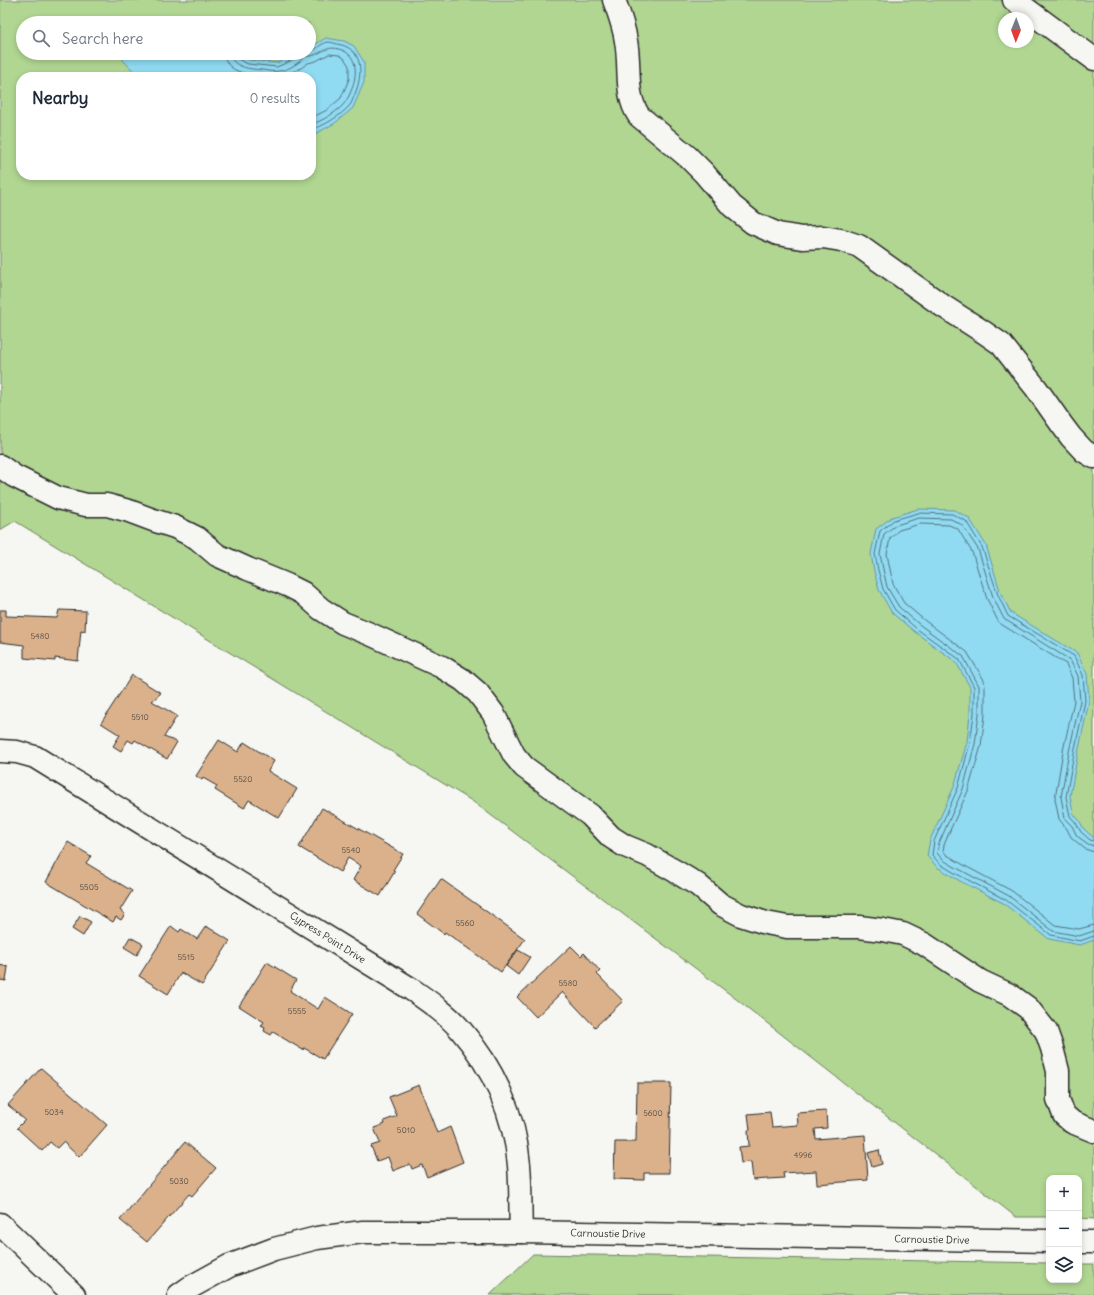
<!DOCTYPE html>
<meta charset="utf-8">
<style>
:root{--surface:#fff;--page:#f2f2f3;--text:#1f2937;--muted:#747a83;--line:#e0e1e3}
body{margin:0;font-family:Delius,sans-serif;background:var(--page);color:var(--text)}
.controls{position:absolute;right:12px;bottom:12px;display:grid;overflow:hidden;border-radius:8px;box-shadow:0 2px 6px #0003}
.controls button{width:36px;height:36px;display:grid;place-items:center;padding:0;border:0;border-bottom:1px solid var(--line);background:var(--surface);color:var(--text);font:20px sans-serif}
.compass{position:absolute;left:998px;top:12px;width:36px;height:36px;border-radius:50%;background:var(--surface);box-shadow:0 2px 6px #0003;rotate:181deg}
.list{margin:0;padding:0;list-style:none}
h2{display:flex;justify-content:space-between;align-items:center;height:52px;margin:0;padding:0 16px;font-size:17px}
h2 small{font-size:13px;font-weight:400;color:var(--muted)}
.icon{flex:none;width:22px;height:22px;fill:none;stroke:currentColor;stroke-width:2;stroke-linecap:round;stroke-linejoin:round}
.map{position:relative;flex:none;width:1094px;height:1295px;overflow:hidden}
.search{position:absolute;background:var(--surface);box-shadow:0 2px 6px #0003;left:16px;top:16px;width:300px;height:44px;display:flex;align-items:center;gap:10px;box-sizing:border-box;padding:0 14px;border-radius:22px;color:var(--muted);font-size:15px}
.panel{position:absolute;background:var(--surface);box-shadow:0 2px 6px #0003;left:16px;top:72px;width:300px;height:108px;border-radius:16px}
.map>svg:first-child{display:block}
.green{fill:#b0d692;stroke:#6e805e;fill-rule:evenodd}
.water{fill:#90daf2;stroke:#6894a2}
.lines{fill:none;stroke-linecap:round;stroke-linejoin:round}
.shore{stroke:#53717b;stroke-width:1}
.building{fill:#dab18b;stroke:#2b2b2b}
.minor-casing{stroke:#2b2b2b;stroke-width:25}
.minor{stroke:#f6f6f2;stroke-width:22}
.labels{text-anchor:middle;stroke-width:3;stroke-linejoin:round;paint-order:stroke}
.number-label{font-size:8px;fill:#574c43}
.street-label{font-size:10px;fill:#2b2b2b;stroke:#f6f6f2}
</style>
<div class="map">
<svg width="1094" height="1295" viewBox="0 0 1094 1295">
<rect width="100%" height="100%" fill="#f6f6f2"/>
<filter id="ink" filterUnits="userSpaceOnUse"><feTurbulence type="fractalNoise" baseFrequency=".025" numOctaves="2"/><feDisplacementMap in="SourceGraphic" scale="8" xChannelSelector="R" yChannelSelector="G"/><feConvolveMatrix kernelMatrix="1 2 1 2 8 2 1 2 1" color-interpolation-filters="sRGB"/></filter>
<g filter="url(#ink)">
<g class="green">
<path d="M0,0h1094v1219l-15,-1v-40h-30v39h-33l-285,-222 -259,-194 -457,-280 -15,9zM1004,18h24v24h-24zM23,23h286v30h-286zM21,77h290v98h-290z"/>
<path d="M533,1254l516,9v17h30v-16h15v31h-604z"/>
</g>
<g class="water">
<path d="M139,19l38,1 8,3h-52z"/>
<path d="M326,38l18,3 10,5 10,16v20l-11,26 -18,15 -18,10h-6v-56h-172l-16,-17 -2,-7h115l13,7 28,3 22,-10h10v-5z"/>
<path d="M918,509l36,1 15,8 17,27 15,49 10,19 66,40 10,21 2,27 -11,52 -8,43 3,17 6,7 5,9 10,9v102l-14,5 -31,-6 -46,-36 -43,-22 -23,-14 -10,-11 3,-16 24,-53 13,-45 3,-28v-27l-14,-25 -41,-30 -23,-19 -13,-23 -5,-19 -3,-17 5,-25 16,-12z"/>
</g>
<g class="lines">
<g class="shore">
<path d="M309,51c7,0 12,-8 19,-9 3,0 6,1 9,2 27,4 26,30 18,50 -2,4 -3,9 -5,11 -7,9 -28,23 -39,24"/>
<path d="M224,53c1,22 30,22 46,24"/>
<path d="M230,53c1,15 21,16 33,17 5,1 11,2 16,1 9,-1 21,-8 26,-15 16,2 18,-13 37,-6 21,8 13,37 4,51 -4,8 -26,22 -35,23"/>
<path d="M235,53l1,5 12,6 29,3 20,-9 2,-5"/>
<path d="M281,77l20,-9 7,-5 8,-2 13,-7 10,1 5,3 5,8v13l-8,19 -14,12 -16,8"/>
<path d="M1094,841l-4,-1 -9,-8 -5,-9 -6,-7 -4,-19 8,-44 11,-52 -2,-26 -9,-19 -66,-40 -10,-21 -16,-48 -16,-26 -14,-7 -34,-1 -24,7 -14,11 -5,23 3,16 5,19 12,21 22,19 42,30 15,28v27l-4,29 -12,45 -24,53 -2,14 8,9 13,8 53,28 45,35 29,6 14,-5"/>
<path d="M1094,846l-6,-2 -11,-8 -5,-10 -7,-7 -4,-22 8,-45 11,-51 -2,-25 -8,-16 -66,-41 -11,-22 -15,-48 -16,-24 -11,-6 -32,-1 -23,7 -12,9 -4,20 3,15 4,18 12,20 21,18 43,31 16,30v28l-4,30 -12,45 -24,54 -2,10 6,7 12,7 54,29 44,35 26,5 15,-5"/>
<path d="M1094,852l-9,-3 -14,-12 -4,-8 -8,-10 -4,-20 8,-48 11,-50 -2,-23 -6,-14 -67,-41 -12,-24 -15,-47 -14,-23 -9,-4 -29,-1 -21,6 -9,8 -3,16 6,30 11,19 20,17 43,32 17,28 1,7v28l-4,31 -13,45 -17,37 -7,17 -1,6 4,4 20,12 45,24 43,34 24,4 15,-4"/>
</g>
</g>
<g class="building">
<path d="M0,610h6v6l51,2 2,-8 27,1 -1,20 -4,-1 -3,31 -23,-3v3l-31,-3v-13l-24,-3z"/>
<path d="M132,675l29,18 -9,8 25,15 -13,21 13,5 -10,17 -32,-19 -2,3 -5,-3 -7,11 -8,-5 7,-11 -19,-12z"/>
<path d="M219,740l19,12 6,-10 30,19 -6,10 29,18 -18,29 -30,-18 -5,8 -29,-18 2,-4 -14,-8 -1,2 -6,-4z"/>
<path d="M322,808l81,46 -10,16 2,1 -15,25 -27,-16 8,-14 -13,-8 -8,14 -41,-25z"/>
<path d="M68,842l23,14 -5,7 46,28 -12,19 5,4 -4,6 -5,-3 -3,5 -67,-40z"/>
<path d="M441,879l84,60 -24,33 -56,-40 -1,2 -27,-20z"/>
<path d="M80,916l11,6 -8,14 -11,-7z"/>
<path d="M171,926l8,6 2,-3 16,10 9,-13 24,15 -28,44 -21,-12 -13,21 -29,-18z"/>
<path d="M130,937l13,7 -6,11 -13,-8z"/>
<path d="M571,946l10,10 3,-3 16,18 -3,3 26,27 -28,26 -33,-35 -26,25 -19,-20z"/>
<path d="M518,950l12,7 -12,18 -12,-9z"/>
<path d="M267,962l29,18 -6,11 28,18 7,-12 27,17 -29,45 -19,-11 -1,2 -30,-18 -2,3 -7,-4 1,-3 -4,-2 3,-4 -25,-16z"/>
<path d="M0,965l8,2 -2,14 -6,-1z"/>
<path d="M41,1068l66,57 -28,32 -16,-15 -6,6 -7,-6 -8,9 -25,-23 8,-8 -17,-15z"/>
<path d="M637,1083h34l-2,90h-25v7l-30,-1 1,-37h21z"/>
<path d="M419,1085l18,48 13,-6 13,35 -36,15 -5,-12 -10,4 -2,-5 -17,7 -5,-14 -11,4 -6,-15 9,-3 -6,-15 11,-4 -1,-3 13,-5 -8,-19z"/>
<path d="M826,1111l1,17 -12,1 1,10 49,-4 3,45 -51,4 -1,-13 -33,2 1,5 -31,2 -2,-18 -10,1 -2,-16 10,-1 -1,-16h2l-2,-16 22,-2 2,15 26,-2 -1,-12z"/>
<path d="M185,1142l31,26 -24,28 -3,-2 -42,48 -27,-22z"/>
<path d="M879,1150l3,14 -10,3 -4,-14z"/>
</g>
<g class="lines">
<g class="minor-casing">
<g id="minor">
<path d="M614,0c5,13 10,27 12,41 5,26 -2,53 13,75l49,41 16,16 28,33 21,17 25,11 24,4 21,-1 18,3 18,6 84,60 42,27 16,11 35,44 26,37 9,12 13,14 10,6"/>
<path d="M1014,0l80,59"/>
<path d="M0,466l14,10 44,22 28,7h21l22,6 24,9 22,7 22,11 20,17 31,14 39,16 16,8 18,16 22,14 27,11 72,33 21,13 15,13 15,20 21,42 10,12 66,48 21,22 14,9 22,9 28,16 23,14 22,19 21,11 25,8 21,4h72l24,3 20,4 21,10 56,37 30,14 18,13 18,23 6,17 6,23v28l6,16 8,7 22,9"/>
<path d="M0,751l17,1 18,5 376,232c17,12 35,24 49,40 33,38 55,86 59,136 2,22 1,45 2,67"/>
<path d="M0,1224l74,71"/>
<path d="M1079,1242h15"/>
<path d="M179,1295l10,-7 40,-22 45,-17 43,-11 46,-6h158l528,9"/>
</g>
</g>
<use href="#minor" class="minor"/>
</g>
</g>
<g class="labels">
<g class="number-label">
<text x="40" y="639">5480</text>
<text x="140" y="720">5510</text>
<text x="243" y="782">5520</text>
<text x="351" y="853">5540</text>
<text x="89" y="890">5505</text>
<text x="465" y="926">5560</text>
<text x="186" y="960">5515</text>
<text x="568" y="986">5580</text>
<text x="297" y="1014">5555</text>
<text x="54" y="1115">5034</text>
<text x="653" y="1116">5600</text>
<text x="406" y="1133">5010</text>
<text x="803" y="1158">4996</text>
<text x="179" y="1184">5030</text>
</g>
<g class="street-label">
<text transform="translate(328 937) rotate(32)" y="4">Cypress Point Drive</text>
<text transform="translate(608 1233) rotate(1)" y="4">Carnoustie Drive</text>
<text transform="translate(932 1239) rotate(1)" y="4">Carnoustie Drive</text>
</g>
</g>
</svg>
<div class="controls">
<button>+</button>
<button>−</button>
<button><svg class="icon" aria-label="layers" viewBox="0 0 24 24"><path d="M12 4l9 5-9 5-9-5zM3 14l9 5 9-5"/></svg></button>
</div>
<svg class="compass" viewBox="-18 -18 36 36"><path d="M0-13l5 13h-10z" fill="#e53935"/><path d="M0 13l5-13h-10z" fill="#747a83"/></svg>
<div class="search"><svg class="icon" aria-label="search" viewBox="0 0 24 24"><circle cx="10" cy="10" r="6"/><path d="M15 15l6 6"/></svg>Search here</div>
<section class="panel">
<h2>Nearby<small>0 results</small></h2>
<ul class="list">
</ul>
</section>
</div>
